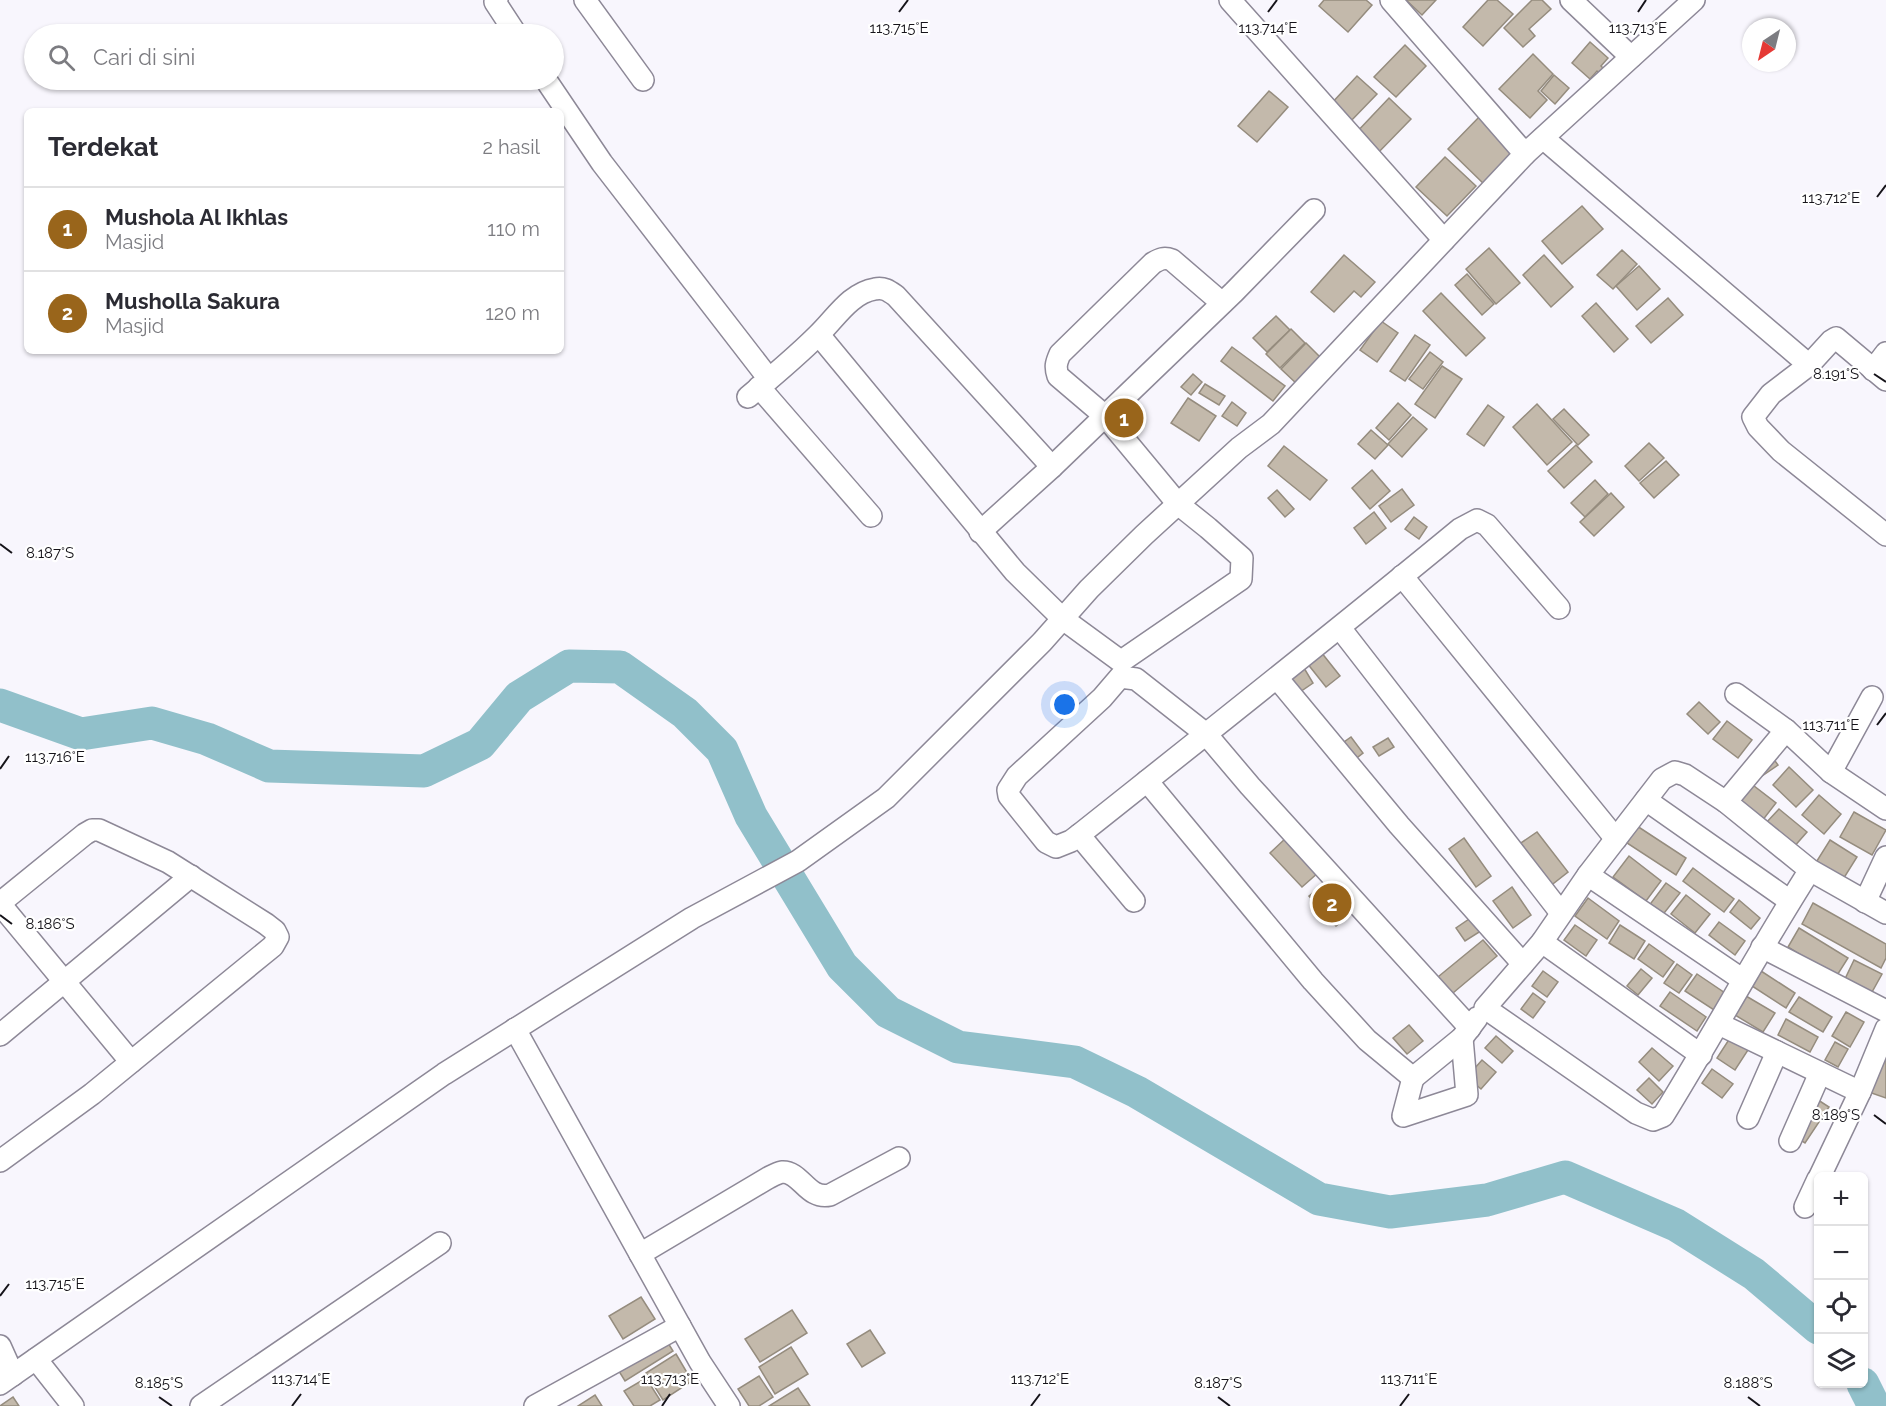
<!DOCTYPE html>
<html lang="id">
<meta charset="utf-8">
<style>
:root{--surface:#fff;--page:#f7f7f7;--text:#2b2b33;--muted:#7c7c81;--line:#e1e1e2;--accent:#99651b}
body{margin:0;font-family:Raleway,sans-serif;background:var(--page);color:var(--text)}
.controls{position:absolute;right:18px;bottom:18px;display:grid;overflow:hidden;border-radius:9px;box-shadow:0 2px 4px #0004}
.controls button{width:54px;height:54px;display:grid;place-items:center;padding:0;border:0;border-bottom:2px solid var(--line);background:var(--surface);color:var(--text);font:30px sans-serif}
.compass{position:absolute;left:1742px;top:18px;width:54px;height:54px;border-radius:50%;background:var(--surface);box-shadow:0 2px 4px #0004;rotate:215deg}
.you{position:absolute;left:1065px;top:705px;width:21px;height:21px;margin:-15px;border:4px solid #fff;border-radius:50%;background:#1a73e8;box-shadow:0 0 0 9px #1a73e833}
.badge{display:grid;place-items:center;width:39px;height:39px;border-radius:50%;background:var(--accent);color:#fff;font-size:20px;font-weight:700}
.pin{position:absolute;translate:-50% -50%;border:3px solid #fff;box-shadow:0 2px 6px #0006}
.list{margin:0;padding:0;list-style:none}
h2{display:flex;justify-content:space-between;align-items:center;height:78px;margin:0;padding:0 24px;font-size:26px}
h2 small{font-size:20px;font-weight:400;color:var(--muted)}
.list li{display:grid;grid-template-columns:39px 1fr auto;gap:18px;align-items:center;box-sizing:border-box;height:84px;padding:0 24px;border-top:2px solid var(--line)}
.list b{display:block;font-size:22px;white-space:nowrap}
.list p{margin:0;font-size:20px;white-space:nowrap;color:var(--muted)}
.list em{font-size:20px;font-style:normal;color:var(--muted)}
.icon{flex:none;width:33px;height:33px;fill:none;stroke:currentColor;stroke-width:2;stroke-linecap:round;stroke-linejoin:round}
.map{position:relative;flex:none;width:1886px;height:1406px;overflow:hidden}
.search{position:absolute;background:var(--surface);box-shadow:0 2px 4px #0004;left:24px;top:24px;width:540px;height:66px;display:flex;align-items:center;gap:15px;box-sizing:border-box;padding:0 21px;border-radius:33px;color:var(--muted);font-size:22px}
.panel{position:absolute;background:var(--surface);box-shadow:0 2px 4px #0004;left:24px;top:108px;width:540px;height:246px;border-radius:9px}
.map>svg:first-child{display:block}
.lines{fill:none;stroke-linecap:round;stroke-linejoin:round}
.river{stroke:#91c0ca;stroke-width:33}
.building{fill:#c3b9ab;stroke:#958c7e;stroke-width:1.5}
.street-casing{stroke:#8d8897;stroke-width:24}
.street{stroke:#fff;stroke-width:21}
.ticks{fill:none;stroke:#16141a;stroke-width:2}
.ticks-label{font-size:15px;text-anchor:middle;fill:#16141a;stroke:#fff;stroke-width:4.5;stroke-linejoin:round;paint-order:stroke}
</style>
<div class="map">
<svg width="1886" height="1406" viewBox="0 0 1886 1406">
<rect width="100%" height="100%" fill="#f8f6fd"/>
<g class="lines">
<g class="river">
<path d="M0,705l81,29 71,-11 55,16 62,27 155,5 56,-27 39,-47 50,-31 51,1 65,46 37,37 29,66 91,150 46,46 70,35 117,15 62,30 182,107 71,13 97,-12 78,-23 111,48 78,49 64,54"/>
<path d="M1863,1384l11,22"/>
</g>
</g>
<g class="building">
<path d="M1324,0h42l6,5 -24,27 -29,-26z"/>
<path d="M1406,0h30l-14,15z"/>
<path d="M1488,0h9l16,14 -30,32 -20,-19z"/>
<path d="M1532,0h10l9,9 -22,20 6,7 -12,11 -19,-19z"/>
<path d="M1590,42l18,16 -7,8 5,5 -4,5 -5,-5 -7,8 -18,-16z"/>
<path d="M1405,45l21,21 -30,31 -22,-20z"/>
<path d="M1533,54l20,20 -15,17 9,9 -17,18 -31,-29z"/>
<path d="M1554,75l15,13 -14,16 -14,-13z"/>
<path d="M1357,76l20,18 -28,29 -19,-18z"/>
<path d="M1269,91l19,16 -31,35 -19,-16z"/>
<path d="M1389,98l22,21 -36,37 -21,-21z"/>
<path d="M1481,115l41,38 -34,35 -40,-39z"/>
<path d="M1445,157l31,29 -29,30 -31,-29z"/>
<path d="M1582,206l21,23 -41,35 -20,-23z"/>
<path d="M1489,248l31,35 -24,21 -30,-35z"/>
<path d="M1622,250l15,14 -24,25 -16,-14z"/>
<path d="M1344,255l31,27 -14,15 -7,-6 -20,21 -23,-20z"/>
<path d="M1544,255l29,32 -22,20 -28,-32z"/>
<path d="M1639,266l21,23 -23,21 -21,-24z"/>
<path d="M1467,274l27,30 -12,11 -27,-30z"/>
<path d="M1441,293l44,45 -19,18 -43,-45z"/>
<path d="M1668,298l15,17 -32,28 -15,-17z"/>
<path d="M1596,303l32,36 -14,13 -32,-36z"/>
<path d="M1276,316l14,14 -23,22 -14,-14z"/>
<path d="M1381,321l17,12 -21,29 -17,-12z"/>
<path d="M1291,329l14,14 -25,25 -14,-14z"/>
<path d="M1415,335l15,10 -25,36 -15,-10z"/>
<path d="M1306,343l17,17 -25,25 -17,-16z"/>
<path d="M1232,347l53,39 -12,15 -52,-40z"/>
<path d="M1430,352l13,10 -20,27 -14,-10z"/>
<path d="M1442,366l20,13 -27,39 -20,-14z"/>
<path d="M1193,374l9,8 -11,13 -10,-8z"/>
<path d="M1205,384l20,12 -6,9 -20,-12z"/>
<path d="M1188,398l28,18 -17,25 -28,-18z"/>
<path d="M1232,402l14,11 -9,13 -15,-10z"/>
<path d="M1398,403l13,12 -22,25 -13,-12z"/>
<path d="M1537,404l35,38 -25,23 -34,-38z"/>
<path d="M1488,405l16,12 -20,29 -17,-12z"/>
<path d="M1564,409l25,26 -11,10 -25,-26z"/>
<path d="M1413,417l14,12 -25,28 -14,-13z"/>
<path d="M1371,430l17,15 -13,14 -17,-15z"/>
<path d="M1649,443l15,15 -25,23 -14,-15z"/>
<path d="M1576,445l16,17 -28,26 -16,-17z"/>
<path d="M1284,446l43,34 -17,20 -42,-34z"/>
<path d="M1666,461l13,14 -25,23 -14,-15z"/>
<path d="M1372,470l18,21 -20,18 -18,-21z"/>
<path d="M1595,480l13,14 -23,23 -14,-14z"/>
<path d="M1402,489l12,16 -23,17 -12,-16z"/>
<path d="M1277,490l17,19 -9,8 -17,-19z"/>
<path d="M1611,493l13,14 -30,29 -14,-14z"/>
<path d="M1374,512l12,16 -20,16 -12,-16z"/>
<path d="M1414,517l13,10 -8,12 -14,-10z"/>
<path d="M1321,652l19,24 -14,11 -19,-24z"/>
<path d="M1304,668l9,15 -19,13 -9,-14z"/>
<path d="M1699,702l21,20 -12,12 -21,-20z"/>
<path d="M1727,721l25,19 -14,18 -25,-19z"/>
<path d="M1351,737l12,16 -14,11 -12,-17z"/>
<path d="M1388,738l6,9 -15,9 -6,-9z"/>
<path d="M1767,750l11,15 -16,11 -10,-15z"/>
<path d="M1789,767l24,23 -17,17 -23,-22z"/>
<path d="M1745,779l31,24 -14,18 -31,-23z"/>
<path d="M1819,795l22,19 -17,20 -22,-19z"/>
<path d="M1779,809l28,23 -14,16 -28,-24z"/>
<path d="M1854,812l32,18 -14,25 -32,-18z"/>
<path d="M1637,826l49,32 -10,17 -49,-32z"/>
<path d="M1537,832l31,40 -19,15 -31,-42z"/>
<path d="M1287,837l32,35 -17,15 -32,-34z"/>
<path d="M1464,838l27,38 -15,11 -27,-38z"/>
<path d="M1830,840l27,17 -15,24 -27,-17z"/>
<path d="M1629,856l32,25 -15,20 -33,-24z"/>
<path d="M1693,868l41,31 -10,13 -41,-31z"/>
<path d="M1328,880l27,29 -19,17 -27,-30z"/>
<path d="M1666,883l14,10 -19,24 -13,-10z"/>
<path d="M1512,887l19,28 -18,13 -20,-27z"/>
<path d="M1686,895l24,19 -15,19 -24,-19z"/>
<path d="M1588,898l31,23 -12,18 -32,-23z"/>
<path d="M1739,900l21,18 -9,11 -21,-17z"/>
<path d="M1813,903l73,41v14l-5,10 -79,-44z"/>
<path d="M1475,915l9,14 -19,12 -9,-13z"/>
<path d="M1719,922l26,19 -10,14 -26,-20z"/>
<path d="M1575,925l22,15 -11,16 -22,-16z"/>
<path d="M1620,925l25,16 -11,18 -25,-16z"/>
<path d="M1799,928l49,30 -12,19 -48,-30z"/>
<path d="M1483,940l14,16 -50,42 -14,-17z"/>
<path d="M1649,944l25,18 -11,15 -25,-18z"/>
<path d="M1854,960l28,14 -10,18 -27,-13z"/>
<path d="M1677,964l15,11 -13,18 -15,-10z"/>
<path d="M1641,969l11,9 -14,17 -11,-9z"/>
<path d="M1543,971l15,11 -11,15 -15,-11z"/>
<path d="M1761,971l34,22 -9,15 -34,-22z"/>
<path d="M1697,974l28,19 -11,17 -29,-19z"/>
<path d="M1670,992l36,25 -9,14 -37,-25z"/>
<path d="M1533,993l12,9 -12,16 -12,-9z"/>
<path d="M1746,996l29,17 -12,19 -28,-17z"/>
<path d="M1799,997l33,20 -9,15 -34,-20z"/>
<path d="M1846,1012l18,10 -14,25 -18,-11z"/>
<path d="M1786,1019l32,18 -8,15 -32,-17z"/>
<path d="M1409,1025l14,16 -16,13 -14,-16z"/>
<path d="M1496,1036l17,15 -11,12 -17,-15z"/>
<path d="M1730,1038l18,12 -13,20 -18,-12z"/>
<path d="M1835,1042l13,7 -10,18 -13,-7z"/>
<path d="M1652,1048l21,18 -14,15 -20,-19z"/>
<path d="M1886,1050v48l-23,-8z"/>
<path d="M1482,1060l14,12 -15,17 -14,-12z"/>
<path d="M1712,1069l21,15 -11,14 -20,-15z"/>
<path d="M1649,1078l14,14 -11,12 -15,-14z"/>
<path d="M1815,1098l14,9 -24,36 -14,-9z"/>
<path d="M641,1297l14,22 -32,20 -14,-23z"/>
<path d="M792,1310l15,23 -47,29 -15,-23z"/>
<path d="M870,1330l15,23 -23,14 -15,-23z"/>
<path d="M665,1338l8,13 -48,30 -8,-13z"/>
<path d="M791,1347l17,27 -33,20 -16,-27z"/>
<path d="M676,1354l16,27 -29,19 -17,-27z"/>
<path d="M759,1376l14,21 -14,9h-10l-11,-17z"/>
<path d="M646,1378l14,22 -10,6h-16l-10,-15z"/>
<path d="M798,1388l12,18h-41z"/>
<path d="M595,1395l7,11h-24z"/>
<path d="M13,1397l6,9h-19z"/>
</g>
<g class="lines">
<g class="street-casing">
<g id="street">
<path d="M497,0l-2,2 21,32"/>
<path d="M585,0l58,80"/>
<path d="M1230,0l214,240"/>
<path d="M1391,0l134,154"/>
<path d="M1571,0l60,57"/>
<path d="M546,80l56,83 167,216"/>
<path d="M1543,138l266,227 22,-24 5,-3 50,42"/>
<path d="M819,335l196,237 48,47 56,41h4l118,-81 1,-21 -34,-30 -30,-24 -73,-88 -47,-40c-3,-9 -2,-13 2,-22l93,-91c7,-4 11,-6 19,-3l50,43"/>
<path d="M1809,365l-38,29 -18,23 5,10 23,24 105,84"/>
<path d="M1873,370l13,-17"/>
<path d="M759,387l112,129"/>
<path d="M748,397c24,-20 48,-40 70,-62 17,-16 32,-42 57,-46 9,-2 14,2 21,7l156,171 -72,65"/>
<path d="M1052,467l182,-175 80,-82"/>
<path d="M1402,576l214,263"/>
<path d="M1340,628l221,285"/>
<path d="M1277,678l122,147 124,139"/>
<path d="M1736,694l50,36 45,42 55,37"/>
<path d="M1831,772l41,-75"/>
<path d="M1147,781l166,200 54,59 46,38 49,-40 15,-20"/>
<path d="M1646,800l144,101"/>
<path d="M1726,802l60,-72"/>
<path d="M1079,835l55,66"/>
<path d="M1810,870c-51,80 -97,165 -147,246l-10,4 -17,-7 -151,-105 57,-66 46,-67 74,-96 13,-7 10,3 41,27 84,68 76,43"/>
<path d="M1588,875l155,105"/>
<path d="M1865,902l21,-45"/>
<path d="M0,903l85,-69 7,-4h7l69,32 98,62 9,7 3,6 -5,9 -181,148 -92,67"/>
<path d="M0,904l131,158"/>
<path d="M1542,942l159,113"/>
<path d="M1762,947l124,64"/>
<path d="M1719,1024l141,68 26,-63"/>
<path d="M1470,1028l-220,-242 -44,-52 -70,-55 -16,-2 -18,21 -85,78 -9,14 1,6 37,46 10,5 15,-6 8,-6c127,-101 255,-202 381,-306l17,-9 10,5 72,83"/>
<path d="M515,1029l185,333 29,44"/>
<path d="M0,1035l191,-159"/>
<path d="M1413,1078l-10,38 64,-21 -5,-57"/>
<path d="M1748,1118l29,-66"/>
<path d="M1790,1141l30,-68"/>
<path d="M1820,1176l40,-84"/>
<path d="M1805,1207l13,-28"/>
<path d="M640,1254l128,-76c4,-2 9,-5 14,-6 19,-1 25,28 48,23l69,-37"/>
<path d="M0,1346l13,29"/>
<path d="M36,1359l37,47"/>
<path d="M0,1384l444,-310 248,-156 106,-57 88,-63 156,-156 47,-53 55,-54 95,-87 32,-24 254,-270 169,-154"/>
<path d="M201,1406l239,-163"/>
<path d="M535,1406l145,-80"/>
</g>
</g>
<use href="#street" class="street"/>
</g>
<path class="ticks" d="M899,12l9,-12M1268,12l9,-12M1638,12l8,-12M1877,197l9,-12M1874,374l12,8M0,544l12,9M1877,725l9,-12M0,769l9,-13M0,915l12,9M1874,1115l12,9M0,1296l9,-12M159,1397l13,9M1218,1397l12,9M1748,1397l12,9M292,1406l9,-12M662,1406l8,-12M1031,1406l9,-12M1400,1406l9,-12"/>
<g class="ticks-label">
<text x="899" y="33">113.715°E</text>
<text x="1268" y="33">113.714°E</text>
<text x="1638" y="33">113.713°E</text>
<text x="1831" y="203">113.712°E</text>
<text x="1836" y="379">8.191°S</text>
<text x="50" y="558">8.187°S</text>
<text x="1831" y="730">113.711°E</text>
<text x="55" y="762">113.716°E</text>
<text x="50" y="929">8.186°S</text>
<text x="1836" y="1120">8.189°S</text>
<text x="55" y="1289">113.715°E</text>
<text x="301" y="1384">113.714°E</text>
<text x="670" y="1384">113.713°E</text>
<text x="1040" y="1384">113.712°E</text>
<text x="1409" y="1384">113.711°E</text>
<text x="159" y="1388">8.185°S</text>
<text x="1218" y="1388">8.187°S</text>
<text x="1748" y="1388">8.188°S</text>
</g>
</svg>
<div class="controls">
<button>+</button>
<button>−</button>
<button><svg class="icon" aria-label="locate" viewBox="0 0 24 24"><circle cx="12" cy="12" r="6"/><path d="M12 2v4M12 18v4M2 12h4M18 12h4"/></svg></button>
<button><svg class="icon" aria-label="layers" viewBox="0 0 24 24"><path d="M12 4l9 5-9 5-9-5zM3 14l9 5 9-5"/></svg></button>
</div>
<svg class="compass" viewBox="-18 -18 36 36"><path d="M0-13l5 13h-10z" fill="#e53935"/><path d="M0 13l5-13h-10z" fill="#7c7c81"/></svg>
<div class="you"></div>
<div class="pin badge" style="left:1124px;top:418px">1</div>
<div class="pin badge" style="left:1332px;top:903px">2</div>
<div class="search"><svg class="icon" aria-label="search" viewBox="0 0 24 24"><circle cx="10" cy="10" r="6"/><path d="M15 15l6 6"/></svg>Cari di sini</div>
<section class="panel">
<h2>Terdekat<small>2 hasil</small></h2>
<ul class="list">
<li><span class="badge">1</span><div><b>Mushola Al Ikhlas</b><p>Masjid</p></div><em>110 m</em></li>
<li><span class="badge">2</span><div><b>Musholla Sakura</b><p>Masjid</p></div><em>120 m</em></li>
</ul>
</section>
</div>
